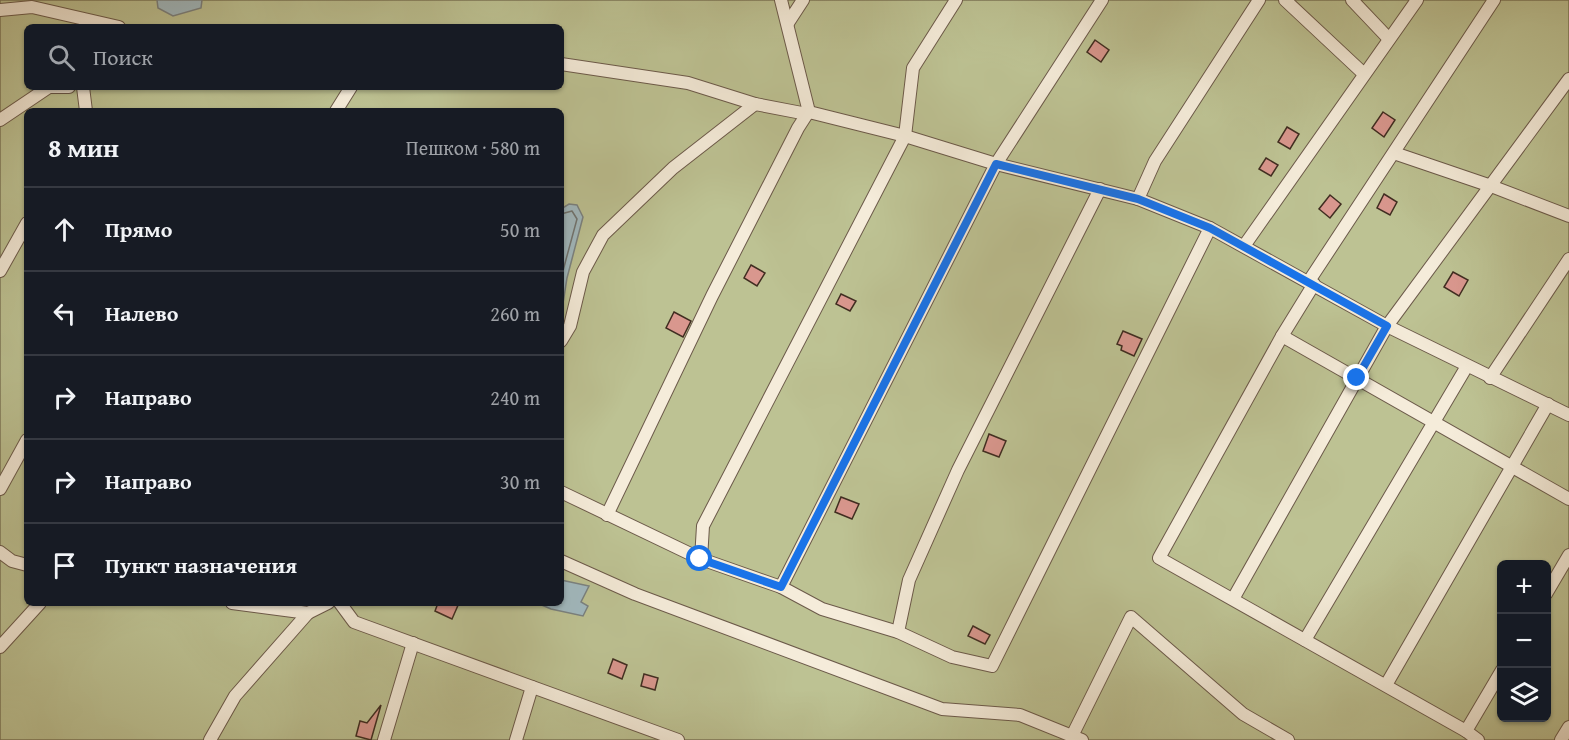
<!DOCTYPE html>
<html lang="ru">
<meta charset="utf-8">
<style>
:root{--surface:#171b24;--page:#242831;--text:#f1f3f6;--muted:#9ea1a6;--line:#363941}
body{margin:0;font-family:"Gentium Book Plus",serif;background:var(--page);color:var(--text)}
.controls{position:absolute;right:18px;bottom:18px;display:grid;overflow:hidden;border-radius:9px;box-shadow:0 2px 4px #0004}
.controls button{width:54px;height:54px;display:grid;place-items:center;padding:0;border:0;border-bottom:2px solid var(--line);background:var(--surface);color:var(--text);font:30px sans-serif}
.stop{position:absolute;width:18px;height:18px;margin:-14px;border:4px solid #1a73e8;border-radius:50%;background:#fff}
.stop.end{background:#1a73e8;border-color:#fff;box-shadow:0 2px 6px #0008}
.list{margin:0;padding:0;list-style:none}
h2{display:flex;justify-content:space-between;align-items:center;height:78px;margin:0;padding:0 24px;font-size:26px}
h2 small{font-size:20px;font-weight:400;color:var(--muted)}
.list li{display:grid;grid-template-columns:39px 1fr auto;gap:18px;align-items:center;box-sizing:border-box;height:84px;padding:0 24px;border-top:2px solid var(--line)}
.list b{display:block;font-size:22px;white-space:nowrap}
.list em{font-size:20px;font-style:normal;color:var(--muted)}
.icon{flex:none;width:33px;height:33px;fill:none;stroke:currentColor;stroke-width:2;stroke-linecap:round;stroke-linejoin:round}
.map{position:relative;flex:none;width:1569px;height:740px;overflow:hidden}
.search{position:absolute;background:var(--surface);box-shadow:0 2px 4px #0004;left:24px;top:24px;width:540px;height:66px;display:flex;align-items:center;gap:15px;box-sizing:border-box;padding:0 21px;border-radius:9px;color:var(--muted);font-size:22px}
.panel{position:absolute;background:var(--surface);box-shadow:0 2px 4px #0004;left:24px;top:108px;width:540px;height:498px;border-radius:9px}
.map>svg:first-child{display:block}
.green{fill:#bdc293;stroke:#7e785a;stroke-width:1.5;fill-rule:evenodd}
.water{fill:#a1bac1;stroke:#7a8281;stroke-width:1.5}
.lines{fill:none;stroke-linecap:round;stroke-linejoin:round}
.shore{stroke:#707471;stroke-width:1.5}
.building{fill:#d9978e;stroke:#402d21;stroke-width:1.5}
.minor-casing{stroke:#6c5a4a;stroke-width:14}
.minor{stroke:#f5ecda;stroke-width:12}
.route{stroke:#1a73e8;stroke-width:8}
</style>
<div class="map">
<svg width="1569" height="740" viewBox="0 0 1569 740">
<rect width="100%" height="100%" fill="#f0e1c6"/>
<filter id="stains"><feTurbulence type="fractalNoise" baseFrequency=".00333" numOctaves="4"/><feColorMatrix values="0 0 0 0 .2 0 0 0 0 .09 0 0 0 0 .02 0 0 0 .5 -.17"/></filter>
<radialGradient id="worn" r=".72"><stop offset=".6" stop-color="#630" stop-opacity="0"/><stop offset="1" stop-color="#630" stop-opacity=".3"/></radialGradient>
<path class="green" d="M0,0h1569v740h-1569zM27,27h534v60h-534zM27,111h534v492h-534zM1502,564h44v154h-44z"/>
<g class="water">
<path d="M157,0h45l-1,8 -28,8 -15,-8z"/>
<path d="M569,204l8,1 6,12 -16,61 -6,38v-107z"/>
<path d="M561,580l28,6 -8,16 7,4 -5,10 -32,-7 -14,-6h24z"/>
</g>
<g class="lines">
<path class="shore" d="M561,214l11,-3 5,8 -16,59"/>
</g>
<g class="building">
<path d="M1095,40l14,10 -8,12 -14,-10z"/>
<path d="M1383,112l12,8 -11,17 -12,-9z"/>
<path d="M1287,127l12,7 -9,15 -12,-7z"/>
<path d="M1266,158l12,7 -7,11 -12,-7z"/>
<path d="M1384,194l13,8 -7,13 -13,-7z"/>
<path d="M1330,195l11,9 -11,14 -11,-9z"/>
<path d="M751,265l14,8 -8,13 -13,-8z"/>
<path d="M1453,272l15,8 -9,16 -15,-9z"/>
<path d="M841,294l15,7 -6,10 -14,-7z"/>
<path d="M674,312l17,9 -8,16 -17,-9z"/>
<path d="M1123,331l19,8 -8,17 -13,-6 1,-4 -5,-2z"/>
<path d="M989,434l17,7 -7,16 -16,-6z"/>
<path d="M841,497l18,7 -7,15 -17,-7z"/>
<path d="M438,603h21l-7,16 -17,-8z"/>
<path d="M973,626l17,9 -5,9 -17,-8z"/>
<path d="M613,659l14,6 -5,14 -14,-6z"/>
<path d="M644,674l14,4 -3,12 -14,-4z"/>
<path d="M381,705l-10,35 -15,-4 4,-15 7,2z"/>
</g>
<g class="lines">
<g class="minor-casing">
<g id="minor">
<path d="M781,0l28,112"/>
<path d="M1285,0l79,74"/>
<path d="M1352,0l37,39"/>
<path d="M0,10l32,-3 87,20"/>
<path d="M788,23l15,-23"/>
<path d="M561,64l127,19 67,21 52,10 2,-2 96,24 91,28 142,35 72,29 177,98 182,89"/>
<path d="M83,87l3,24"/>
<path d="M336,111l15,-24"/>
<path d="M0,120l49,-33h20"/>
<path d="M1394,153l97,33 78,30"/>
<path d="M1138,199l17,-38 104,-161"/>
<path d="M1244,246l173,-246"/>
<path d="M0,271l27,-48"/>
<path d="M1309,281l185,-281"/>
<path d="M1314,284l-32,52 -123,222 307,173 12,9"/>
<path d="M1282,336l287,163"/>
<path d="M561,341l9,-15 13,-54 20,-37 70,-67 82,-64"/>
<path d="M1490,378l79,-119"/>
<path d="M0,489l27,-49"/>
<path d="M561,492l140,67 80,28 41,22 76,23 54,25 40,9 218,-438"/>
<path d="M607,515l105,-219 86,-168 9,-14"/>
<path d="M0,552l12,9 15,4"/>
<path d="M701,559l2,-33 202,-390 8,-68 43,-68"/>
<path d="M561,561l74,33 307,115 78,6 62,25"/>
<path d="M781,587l215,-423 106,-164"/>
<path d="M1546,594l23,-39"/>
<path d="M1233,599l154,-273 182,-247"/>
<path d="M232,603l76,10 20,-10"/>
<path d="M340,603l14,19 324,118"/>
<path d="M898,632l11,-52 49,-110 142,-281"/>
<path d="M1305,640l162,-274"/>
<path d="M0,647l40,-44"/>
<path d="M1386,685l162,-281"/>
<path d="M1466,731l36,-61"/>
<path d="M1072,736l59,-119 112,97 45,26"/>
<path d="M210,740l25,-44 73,-83"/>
<path d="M384,740l29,-97"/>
<path d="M516,740l16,-53"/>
<path d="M1561,740l8,-13"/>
</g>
</g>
<use href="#minor" class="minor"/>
</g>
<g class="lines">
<path class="route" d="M700,559l81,28 215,-423 142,35 72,29 177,98 -30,52"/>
</g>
<rect width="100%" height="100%" filter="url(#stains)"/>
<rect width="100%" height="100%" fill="url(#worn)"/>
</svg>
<div class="controls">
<button>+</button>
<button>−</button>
<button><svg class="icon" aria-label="layers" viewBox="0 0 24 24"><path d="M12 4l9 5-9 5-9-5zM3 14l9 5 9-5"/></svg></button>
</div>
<div class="stop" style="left:700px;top:559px"></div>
<div class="stop end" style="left:1357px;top:378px"></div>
<div class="search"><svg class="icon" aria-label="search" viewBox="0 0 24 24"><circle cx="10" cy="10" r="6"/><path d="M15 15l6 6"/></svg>Поиск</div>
<section class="panel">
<h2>8 мин<small>Пешком · 580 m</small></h2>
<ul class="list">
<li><svg class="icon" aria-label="ahead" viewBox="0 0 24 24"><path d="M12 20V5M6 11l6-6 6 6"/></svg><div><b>Прямо</b></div><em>50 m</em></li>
<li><svg class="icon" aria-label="left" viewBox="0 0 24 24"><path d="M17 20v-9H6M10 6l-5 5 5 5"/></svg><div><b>Налево</b></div><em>260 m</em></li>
<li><svg class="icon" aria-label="right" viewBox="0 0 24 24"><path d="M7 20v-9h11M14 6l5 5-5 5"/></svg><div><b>Направо</b></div><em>240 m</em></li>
<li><svg class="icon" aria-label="right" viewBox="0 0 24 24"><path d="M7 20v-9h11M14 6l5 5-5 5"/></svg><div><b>Направо</b></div><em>30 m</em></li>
<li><svg class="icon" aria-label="arrive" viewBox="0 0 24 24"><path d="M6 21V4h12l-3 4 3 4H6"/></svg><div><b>Пункт назначения</b></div></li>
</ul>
</section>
</div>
